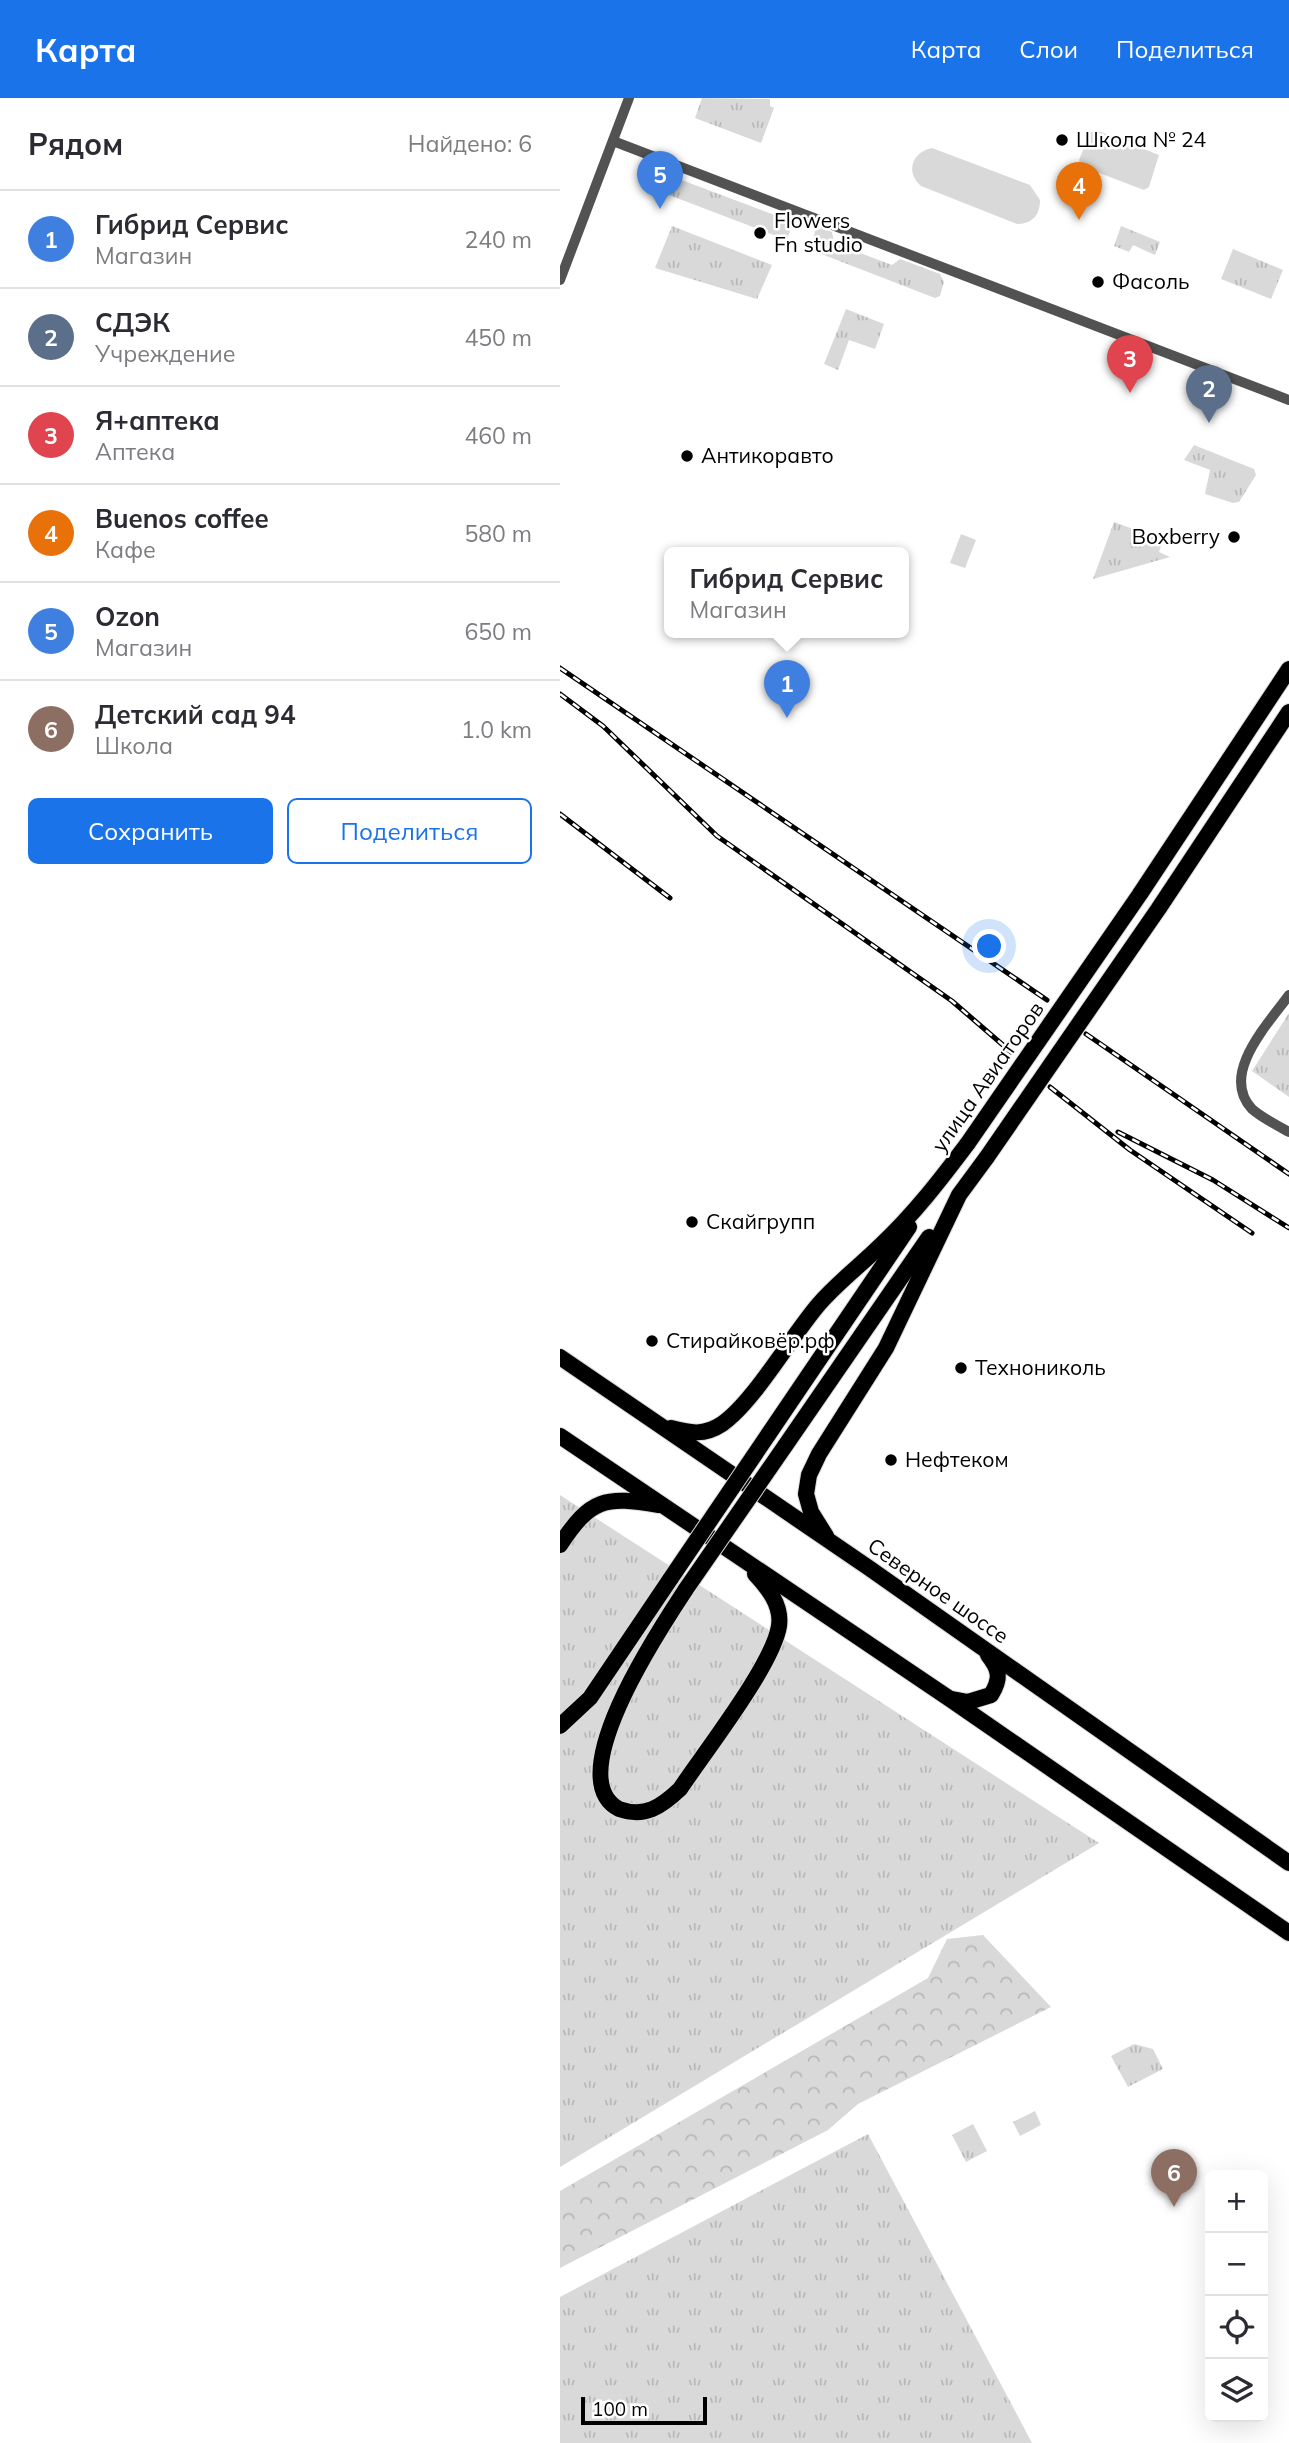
<!DOCTYPE html>
<html lang="ru">
<meta charset="utf-8">
<style>
:root{--surface:#fff;--page:#f2f2f3;--text:#2b2b33;--muted:#7c7c81;--line:#e1e1e2;--accent:#1a73e8}
body{margin:0;font-family:Mulish,sans-serif;background:var(--page);color:var(--text)}
.controls{position:absolute;right:21px;bottom:21px;display:grid;overflow:hidden;border-radius:10px;box-shadow:0 7px 28px #0002}
.controls button{width:63px;height:63px;display:grid;place-items:center;padding:0;border:0;border-bottom:2px solid var(--line);background:var(--surface);color:var(--text);font:35px sans-serif}
.scale{position:absolute;left:21px;bottom:18px;width:126px;box-sizing:border-box;padding-left:7px;border:4px solid #000;border-top:0;font-size:19px;line-height:24px;white-space:nowrap;color:#000;-webkit-text-stroke:5px #fff;paint-order:stroke}
.you{position:absolute;left:430px;top:849px;width:24px;height:24px;margin:-18px;border:5px solid #fff;border-radius:50%;background:#1a73e8;box-shadow:0 0 0 10px #1a73e833}
.badge{display:grid;place-items:center;width:46px;height:46px;border-radius:50%;background:var(--accent);color:#fff;font-size:23px;font-weight:700}
.pin{position:absolute;translate:-50% -58px;filter:drop-shadow(0 2px 4px #0008)}
.pin::after{content:'';position:absolute;top:37px;width:24px;height:21px;background:inherit;clip-path:polygon(0 0,100% 0,50% 100%)}
.popup{position:absolute;left:104px;top:449px;width:245px;height:91px;box-sizing:border-box;display:grid;place-content:center;border-radius:10px;background:var(--surface);filter:drop-shadow(0 2px 5px #0005);font-size:23px;white-space:nowrap;color:var(--muted)}
.popup b{font-size:26px;color:var(--text)}
.popup::after{content:'';position:absolute;left:50%;top:100%;margin-left:-14px;border:14px solid transparent;border-top-color:var(--surface)}
.list{margin:0;padding:0;list-style:none}
h2{display:flex;justify-content:space-between;align-items:center;height:91px;margin:0;padding:0 28px;font-size:30px}
h2 small{font-size:23px;font-weight:400;color:var(--muted)}
.list li{display:grid;grid-template-columns:46px 1fr auto;gap:21px;align-items:center;box-sizing:border-box;height:98px;padding:0 28px;border-top:2px solid var(--line)}
.list b{display:block;font-size:26px;white-space:nowrap}
.list p{margin:0;font-size:23px;white-space:nowrap;color:var(--muted)}
.list em{font-size:23px;font-style:normal;color:var(--muted)}
.actions{display:flex;gap:14px;padding:21px 28px}
.actions a{flex:1;padding:16px 0;border:2px solid var(--accent);border-radius:10px;text-align:center;font-size:24px;color:var(--accent)}
.actions .main{background:var(--accent);color:#fff}
.icon{flex:none;width:38px;height:38px;fill:none;stroke:currentColor;stroke-width:2;stroke-linecap:round;stroke-linejoin:round}
.map{position:relative;flex:none;width:729px;height:2345px;overflow:hidden}
header{display:flex;align-items:center;gap:42px;box-sizing:border-box;height:98px;padding:0 35px;background:var(--accent);color:#fff}
header strong{font-size:33px}
nav{display:flex;gap:38px;margin-inline-start:auto;font-size:24px}
main{display:flex}
aside{flex:1;background:var(--surface)}
.map>svg:first-child{display:block}
.grass{fill:url(#grass-tufts)}
.forest{fill:url(#forest-crowns)}
.garden{fill:#d9d9d9}
.lines{fill:none;stroke-linecap:round;stroke-linejoin:round}
.primary-casing{stroke:#dbdbdb;stroke-width:18}
.street{stroke:#525252;stroke-width:10}
.primary{stroke:#000;stroke-width:16}
.rail-casing{stroke:#000;stroke-width:5}
.rail{stroke:#fff;stroke-width:2.5;stroke-dasharray:8;stroke-linecap:butt}
.primary-bridge-casing{stroke:#dbdbdb;stroke-width:18;stroke-linecap:butt}
.primary-bridge{stroke:#000;stroke-width:16}
.poi-dot{fill:#000;stroke:#fff;stroke-width:2.5}
.labels{text-anchor:middle;stroke-width:5;stroke-linejoin:round;paint-order:stroke}
.poi-label{font-size:21px;fill:#000;stroke:#fff;text-anchor:start}
.street-label{font-size:21px;fill:#000;stroke:#fff}
</style>
<header>
<strong>Карта</strong>
<nav><a>Карта</a><a>Слои</a><a>Поделиться</a></nav>
</header>
<main>
<aside>
<h2>Рядом<small>Найдено: 6</small></h2>
<ul class="list">
<li><span class="badge" style="background:#3f7fe0">1</span><div><b>Гибрид Сервис</b><p>Магазин</p></div><em>240 m</em></li>
<li><span class="badge" style="background:#5c6f8a">2</span><div><b>СДЭК</b><p>Учреждение</p></div><em>450 m</em></li>
<li><span class="badge" style="background:#e0444e">3</span><div><b>Я+аптека</b><p>Аптека</p></div><em>460 m</em></li>
<li><span class="badge" style="background:#e8710a">4</span><div><b>Buenos coffee</b><p>Кафе</p></div><em>580 m</em></li>
<li><span class="badge" style="background:#3f7fe0">5</span><div><b>Ozon</b><p>Магазин</p></div><em>650 m</em></li>
<li><span class="badge" style="background:#8d6e63">6</span><div><b>Детский сад 94</b><p>Школа</p></div><em>1.0 km</em></li>
</ul>
<div class="actions"><a class="main">Сохранить</a><a>Поделиться</a></div>
</aside>
<div class="map">
<svg width="729" height="2345" viewBox="0 0 729 2345">
<defs>
<pattern id="grass-tufts" width="24" height="20" patternUnits="userSpaceOnUse" patternTransform="scale(1.75)"><rect width="24" height="20" fill="#d9d9d9"/><path d="M3 7l-1-3M5 7V3M7 7l1-3M15 17l-1-3M17 17v-4M19 17l1-3" fill="none" stroke="#b8b8b8"/></pattern>
<pattern id="forest-crowns" width="20" height="18" patternUnits="userSpaceOnUse" patternTransform="scale(1.75)"><rect width="20" height="18" fill="#d9d9d9"/><path d="M2 6a3 3 0 1 1 6 0M12 15a3 3 0 1 1 6 0" fill="none" stroke="#b8b8b8"/></pattern>
</defs>
<rect width="100%" height="100%" fill="#fff"/>
<g class="grass">
<path d="M142,0l68,1v7l4,2 -13,35 -66,-25z"/>
<path d="M103,75l130,49 -6,18 -131,-50z"/>
<path d="M112,128l100,39 -15,34 -102,-31z"/>
<path d="M561,128l39,16 -5,13 -22,-10 -4,7 -15,-6z"/>
<path d="M262,130l10,4 2,11 58,22 8,-6 40,15 4,8 -4,14 -5,2 -124,-48 4,-19z"/>
<path d="M673,151l50,21 -12,29 -50,-20z"/>
<path d="M286,211l38,15 -9,25 -26,-9 -11,30 -14,-6z"/>
<path d="M634,347l60,24 2,6 -17,27 -6,1 -28,-9 5,-24 -26,-10z"/>
<path d="M554,424l49,18 -4,12 11,5 -77,22z"/>
<path d="M729,915v84l-37,-26z"/>
<path d="M0,1397l539,348 -539,324z"/>
<path d="M574,1946l19,5 10,20 -35,18 -17,-31z"/>
<path d="M475,2013l6,14 -21,11 -7,-14z"/>
<path d="M413,2026l14,27 -21,11 -14,-27z"/>
<path d="M308,2036l164,309h-472v-146z"/>
</g>
<path class="forest" d="M423,1837l68,72 -193,97 -30,26 -268,138v-77l368,-213 19,-39z"/>
<g class="garden">
<path d="M536,32l63,25 -10,32 -5,3 -63,-24 -2,-6 11,-27z"/>
<path d="M372,50l98,37 10,15c0,15 -8,24 -23,24l-96,-38c-16,-14 -9,-34 11,-38z"/>
<path d="M401,436l15,6 -11,28 -15,-5z"/>
</g>
<g class="lines">
<g class="primary-casing">
<g id="primary">
<path d="M580,796l149,-225"/>
<path d="M599,810l130,-196"/>
<path d="M0,1259l309,211 420,295"/>
<path d="M111,1330c19,5 33,8 51,-4 32,-22 70,-89 97,-120 19,-22 42,-39 62,-59 33,-31 60,-66 87,-102"/>
<path d="M208,1337l141,-208"/>
<path d="M0,1338l390,263 339,234"/>
<path d="M225,1348l144,-209"/>
<path d="M266,1438l-15,-24 -5,-18 3,-19 10,-21 67,-106 73,-153 28,-38"/>
<path d="M0,1447c31,-47 45,-49 99,-40"/>
<path d="M126,1491c-27,41 -126,189 -67,220 26,9 42,-2 61,-20 24,-36 93,-124 99,-163 3,-21 -11,-38 -24,-52"/>
<path d="M392,1601l16,3 23,-7c10,-16 9,-25 -3,-40"/>
<path d="M0,1628l30,-28 81,-120"/>
</g>
</g>
<g class="street">
<path d="M53,43l676,259"/>
<path d="M0,182l69,-182"/>
<path d="M729,897c-20,28 -70,79 -37,114 10,9 25,16 37,23"/>
</g>
<use href="#primary" class="primary"/>
<g class="rail-casing">
<g id="rail">
<path d="M0,570l487,332"/>
<path d="M0,596l43,32 114,110 235,165 59,51"/>
<path d="M0,716l110,84"/>
<path d="M526,936l203,140"/>
<path d="M490,989l80,63 122,83"/>
<path d="M558,1034l95,48 76,48"/>
</g>
</g>
<use href="#rail" class="rail"/>
<g class="primary-bridge-casing">
<g id="primary-bridge">
<path d="M408,1045l172,-249"/>
<path d="M427,1059l172,-249"/>
<path d="M111,1480l97,-143"/>
<path d="M126,1491l99,-143"/>
</g>
</g>
<use href="#primary-bridge" class="primary-bridge"/>
</g>
<g class="poi-dot">
<circle cx="502" cy="42" r="7"/>
<circle cx="200" cy="135" r="7"/>
<circle cx="538" cy="184" r="7"/>
<circle cx="127" cy="358" r="7"/>
<circle cx="674" cy="439" r="7"/>
<circle cx="132" cy="1124" r="7"/>
<circle cx="92" cy="1243" r="7"/>
<circle cx="401" cy="1270" r="7"/>
<circle cx="331" cy="1362" r="7"/>
</g>
<g class="labels">
<g class="poi-label">
<text x="516" y="49">Школа № 24</text>
<text x="214" y="130">Flowers<tspan x="214" dy="24">Fn studio</tspan></text>
<text x="552" y="191">Фасоль</text>
<text x="141" y="365">Антикоравто</text>
<text x="660" y="446" text-anchor="end">Boxberry</text>
<text x="146" y="1131">Скайгрупп</text>
<text x="106" y="1250">Стирайковёр.рф</text>
<text x="415" y="1277">Технониколь</text>
<text x="345" y="1369">Нефтеком</text>
</g>
<g class="street-label">
<text transform="translate(428 979) rotate(-55)" y="7">улица Авиаторов</text>
<text transform="translate(378 1493) rotate(35)" y="7">Северное шоссе</text>
</g>
</g>
</svg>
<div class="controls">
<button>+</button>
<button>−</button>
<button><svg class="icon" aria-label="locate" viewBox="0 0 24 24"><circle cx="12" cy="12" r="6"/><path d="M12 2v4M12 18v4M2 12h4M18 12h4"/></svg></button>
<button><svg class="icon" aria-label="layers" viewBox="0 0 24 24"><path d="M12 4l9 5-9 5-9-5zM3 14l9 5 9-5"/></svg></button>
</div>
<div class="scale">100 m</div>
<div class="you"></div>
<div class="pin badge" style="left:227px;top:620px;background:#3f7fe0">1</div>
<div class="popup"><b>Гибрид Сервис</b>Магазин</div>
<div class="pin badge" style="left:649px;top:325px;background:#5c6f8a">2</div>
<div class="pin badge" style="left:570px;top:295px;background:#e0444e">3</div>
<div class="pin badge" style="left:519px;top:122px;background:#e8710a">4</div>
<div class="pin badge" style="left:100px;top:111px;background:#3f7fe0">5</div>
<div class="pin badge" style="left:614px;top:2109px;background:#8d6e63">6</div>
</div>
</main>
